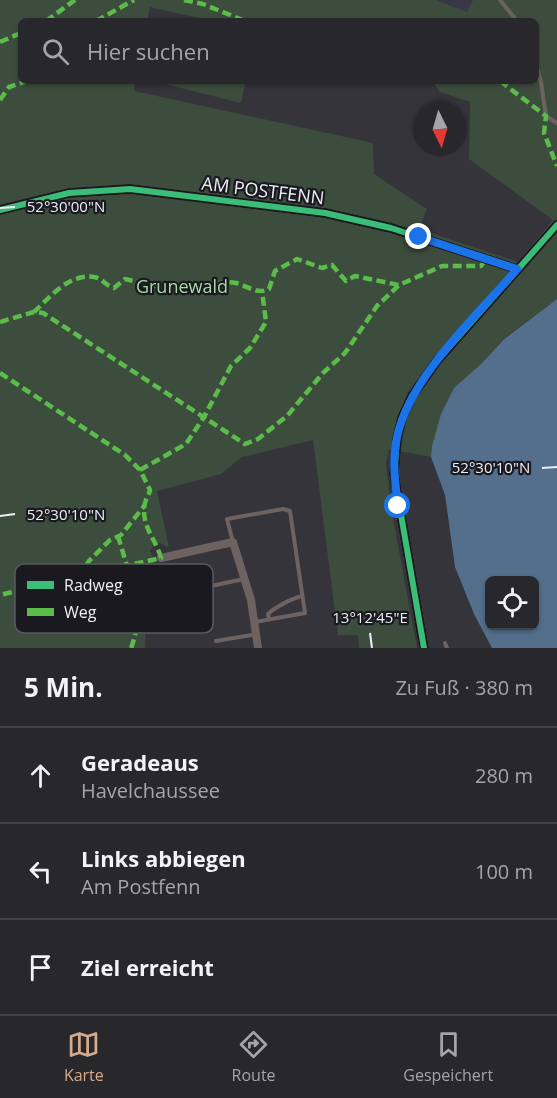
<!DOCTYPE html>
<html lang="de">
<meta charset="utf-8">
<style>
:root{--surface:#27272c;--page:#333338;--text:#f1f3f6;--muted:#a4a5a9;--line:#434448;--accent:#d6ab8b}
body{margin:0;font-family:"Open Sans",sans-serif;background:var(--page);color:var(--text)}
.controls{position:absolute;right:18px;bottom:18px;display:grid;overflow:hidden;border-radius:9px;box-shadow:0 2px 4px #0004}
.controls button{width:54px;height:54px;display:grid;place-items:center;padding:0;border:0;border-bottom:2px solid var(--line);background:var(--surface);color:var(--text);font:30px sans-serif}
.compass{position:absolute;left:413px;top:102px;width:54px;height:54px;border-radius:50%;background:var(--surface);box-shadow:0 2px 4px #0004;rotate:175deg}
.stop{position:absolute;width:18px;height:18px;margin:-14px;border:4px solid #1a73e8;border-radius:50%;background:#fff}
.stop.end{background:#1a73e8;border-color:#fff;box-shadow:0 2px 6px #0008}
.list{margin:0;padding:0;list-style:none}
h2{display:flex;justify-content:space-between;align-items:center;height:78px;margin:0;padding:0 24px;font-size:26px}
h2 small{font-size:20px;font-weight:400;color:var(--muted)}
.list li{display:grid;grid-template-columns:39px 1fr auto;gap:18px;align-items:center;box-sizing:border-box;height:96px;padding:0 24px;border-top:2px solid var(--line)}
.list b{display:block;font-size:22px;white-space:nowrap}
.list p{margin:0;font-size:20px;white-space:nowrap;color:var(--muted)}
.list em{font-size:20px;font-style:normal;color:var(--muted)}
.icon{flex:none;width:33px;height:33px;fill:none;stroke:currentColor;stroke-width:2;stroke-linecap:round;stroke-linejoin:round}
.map{position:relative;flex:none;width:557px;height:648px;overflow:hidden}
.search{position:absolute;background:var(--surface);box-shadow:0 2px 4px #0004;left:18px;right:18px;top:18px;height:66px;display:flex;align-items:center;gap:15px;box-sizing:border-box;padding:0 21px;border-radius:9px;color:var(--muted);font-size:22px}
.sheet{height:366px;background:var(--surface)}
nav{display:flex;justify-content:space-around;align-items:center;box-sizing:border-box;height:84px;border-top:2px solid var(--line);background:var(--surface);font-size:16px;color:var(--muted)}
nav a{display:grid;justify-items:center;gap:3px}
nav .on{color:var(--accent)}
.map>svg:first-child{display:block}
.built{fill:#373748}
.green{fill:#3d4d3d;fill-rule:evenodd}
.water{fill:#536f8c;fill-rule:evenodd}
.lines{fill:none;stroke-linecap:round;stroke-linejoin:round}
.lane{stroke:#6e6260;stroke-width:4}
.street{stroke:#6e6260;stroke-width:8}
.secondary{stroke:#7b6d6a;stroke-width:10}
.quiet{stroke:#5cbc4b;stroke-width:4.5;stroke-dasharray:9 4.5;stroke-linecap:butt}
.cycleway-casing{stroke:#19191f;stroke-width:10}
.cycleway{stroke:#3abd76;stroke-width:6}
.route{stroke:#1a73e8;stroke-width:8}
.ticks{fill:none;stroke:#edeef7;stroke-width:2}
.labels{text-anchor:middle;stroke-width:4.5;stroke-linejoin:round;paint-order:stroke}
.street-label{font-size:18px;fill:#edeef7;stroke:#19191f}
.park-label{font-size:18px;fill:#a6daa6;stroke:#19191f}
.key{fill:#19191f;stroke:#595960;stroke-width:1.5}
.key-label{font-size:16px;fill:#edeef7}
.ticks-label{font-size:15px;text-anchor:middle;fill:#edeef7;stroke:#19191f;stroke-width:4.5;stroke-linejoin:round;paint-order:stroke}
</style>
<div class="map">
<svg width="557" height="648" viewBox="0 0 557 648">
<rect width="100%" height="100%" fill="#34343a"/>
<path class="built" d="M436,0h37l-6,12z"/>
<g class="green">
<path d="M0,0h436l31,12 6,-12h84v299l-53,39 -22,25 -28,25 -13,26 -10,43 -42,-8 -3,15 5,43 26,141h-58l-1,-13h-20l-25,-195 -71,17 -21,17 -64,17 12,57 -9,-5 -5,1 -5,7 6,13 -21,6 11,56 -1,22h-145zM150,7l62,14h324v60h-104l8,11 30,10 -1,57 84,61 -35,42 -99,-33 8,-20 -53,-35 -1,-31 -239,-52 1,-10h-114v-60h126z"/>
<path d="M153,81h93l-5,22z"/>
</g>
<path class="water" d="M557,299v349h-65l-18,-34 -19,-47 -10,-72 -14,-38 1,-11 9,-32 13,-26 28,-25 22,-24zM490,580h44v46h-44z"/>
<g class="lines">
<g class="lane">
<path d="M500,0l17,21"/>
<path d="M536,64l5,18 5,34 11,7"/>
<path d="M233,542l-6,-23 56,-10 7,2 15,102 -50,9"/>
<path d="M168,595l76,-16"/>
<path d="M269,619l-1,-5c7,-7 25,-16 34,-18"/>
<path d="M216,641l41,-7"/>
<path d="M445,643l2,5"/>
</g>
<path class="street" d="M161,558l72,-16 18,58 7,48"/>
<g class="secondary">
<path d="M0,210l69,-17 61,-4 195,24 66,15 126,41"/>
<path d="M424,648l-30,-174 3,-35 5,-21 10,-22 24,-34 121,-137"/>
</g>
<g class="quiet">
<path d="M184,0l19,4 42,17"/>
<path d="M46,21l29,-21"/>
<path d="M96,21l38,-21"/>
<path d="M0,42l21,-9"/>
<path d="M500,81l46,35 -2,17 13,33"/>
<path d="M0,100l9,-13 18,-6"/>
<path d="M34,312c15,-14 35,-39 60,-35 8,1 12,9 20,11l11,-9 31,7 26,-1 6,3c15,0 33,-8 48,-5 12,3 21,12 33,6l6,-18 22,-12 25,9 10,-3 14,16 9,-5 44,9"/>
<path d="M0,322l34,-10 9,1 202,131 13,-5 29,-23 36,-43 22,-20 32,-47 22,-21 43,-19h39l5,-7"/>
<path d="M0,373l125,82 15,15 10,20c-1,5 -4,8 -5,13 -5,22 11,36 16,55l-161,37"/>
<path d="M140,470l46,-26 18,-27 27,-51 19,-18 16,-26 -4,-31"/>
<path d="M118,536l9,30"/>
<path d="M79,577l10,-16 21,-21 11,-5 24,-30"/>
<path d="M131,648c11,-27 6,-55 1,-83"/>
</g>
<g class="cycleway-casing">
<g id="cycleway">
<path d="M0,210l69,-17 61,-4 195,24 66,15 126,41"/>
<path d="M424,648l-30,-174 3,-35 5,-21 10,-22 24,-34 121,-137"/>
</g>
</g>
<use href="#cycleway" class="cycleway"/>
</g>
<g class="lines">
<path class="route" d="M398,506c-3,-23 -6,-46 -1,-69 13,-61 80,-121 120,-168l-98,-32"/>
</g>
<path class="ticks" d="M0,208l15,-1M542,468l15,-1M0,516l15,-2M370,633l2,15"/>
<g class="labels">
<g class="street-label">
<text transform="translate(263 191) rotate(7)" y="6">AM POSTFENN</text>
</g>
<g class="park-label">
<text x="182" y="293">Grunewald</text>
</g>
</g>
<rect x="15" y="564" width="198" height="69" rx="9" class="key"/>
<rect x="27" y="581" width="27" height="8" fill="#3abd76"/>
<rect x="27" y="608" width="27" height="8" fill="#5cbc4b"/>
<g class="key-label">
<text x="64" y="591">Radweg</text>
<text x="64" y="618">Weg</text>
</g>
<g class="ticks-label">
<text x="66" y="212">52°30'00"N</text>
<text x="491" y="473">52°30'10"N</text>
<text x="66" y="520">52°30'10"N</text>
<text x="370" y="623">13°12'45"E</text>
</g>
</svg>
<div class="controls">
<button><svg class="icon" aria-label="locate" viewBox="0 0 24 24"><circle cx="12" cy="12" r="6"/><path d="M12 2v4M12 18v4M2 12h4M18 12h4"/></svg></button>
</div>
<svg class="compass" viewBox="-18 -18 36 36"><path d="M0-13l5 13h-10z" fill="#e53935"/><path d="M0 13l5-13h-10z" fill="#a4a5a9"/></svg>
<div class="stop" style="left:398px;top:506px"></div>
<div class="stop end" style="left:419px;top:237px"></div>
<div class="search"><svg class="icon" aria-label="search" viewBox="0 0 24 24"><circle cx="10" cy="10" r="6"/><path d="M15 15l6 6"/></svg>Hier suchen</div>
</div>
<section class="sheet">
<h2>5 Min.<small>Zu Fuß · 380 m</small></h2>
<ul class="list">
<li><svg class="icon" aria-label="ahead" viewBox="0 0 24 24"><path d="M12 20V5M6 11l6-6 6 6"/></svg><div><b>Geradeaus</b><p>Havelchaussee</p></div><em>280 m</em></li>
<li><svg class="icon" aria-label="left" viewBox="0 0 24 24"><path d="M17 20v-9H6M10 6l-5 5 5 5"/></svg><div><b>Links abbiegen</b><p>Am Postfenn</p></div><em>100 m</em></li>
<li><svg class="icon" aria-label="arrive" viewBox="0 0 24 24"><path d="M6 21V4h12l-3 4 3 4H6"/></svg><div><b>Ziel erreicht</b></div></li>
</ul>
</section>
<nav>
<a class="on"><svg class="icon" aria-label="map" viewBox="0 0 24 24"><path d="M3 6l6-2 6 2 6-2v14l-6 2-6-2-6 2zM9 4v14M15 6v14"/></svg>Karte</a>
<a><svg class="icon" aria-label="directions" viewBox="0 0 24 24"><path d="M12 3l9 9-9 9-9-9zM9 14v-3h6M13 9l2 2-2 2"/></svg>Route</a>
<a><svg class="icon" aria-label="saved" viewBox="0 0 24 24"><path d="M7 4h10v16l-5-4-5 4z"/></svg>Gespeichert</a>
</nav>
